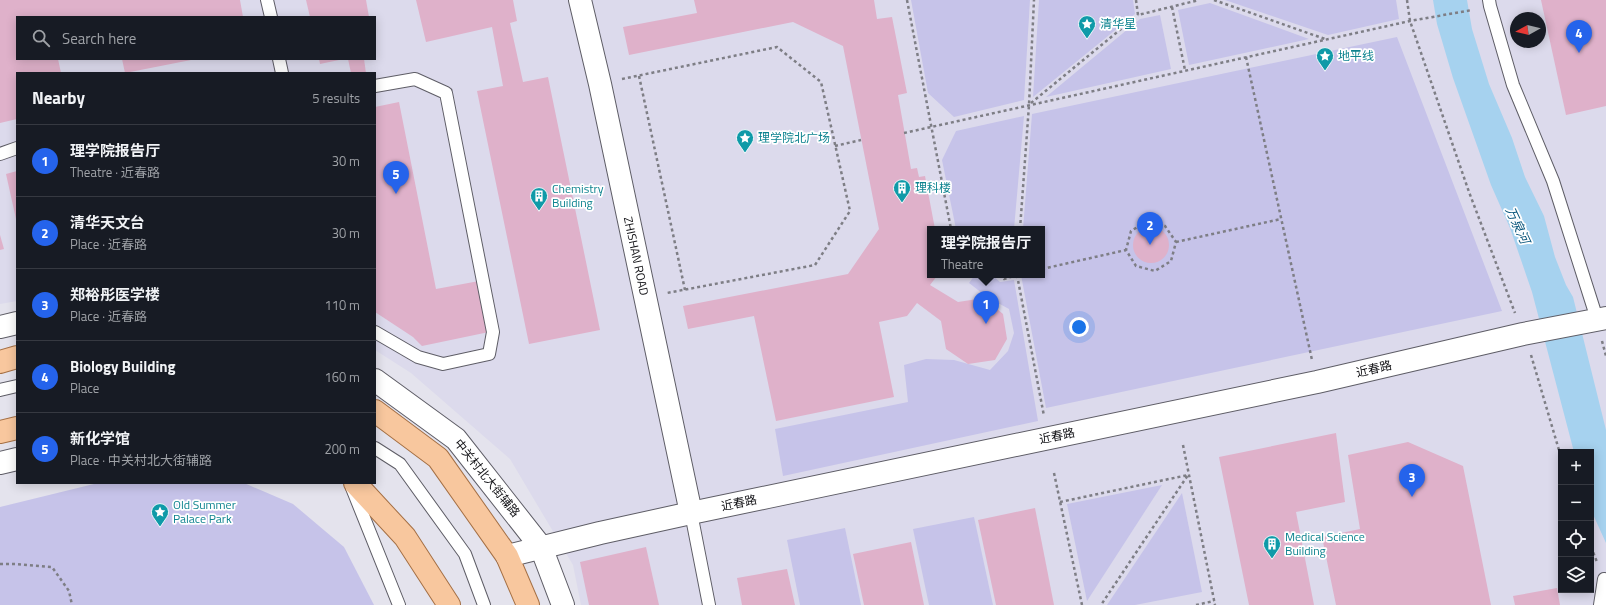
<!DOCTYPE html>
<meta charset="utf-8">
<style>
:root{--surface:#171b24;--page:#20242c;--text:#f1f3f6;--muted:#9ea1a6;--line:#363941;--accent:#2563eb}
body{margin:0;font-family:"Titillium Web","Noto Sans SC",sans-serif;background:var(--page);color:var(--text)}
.controls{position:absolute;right:12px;bottom:12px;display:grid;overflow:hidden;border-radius:0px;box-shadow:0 2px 10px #0003}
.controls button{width:36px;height:36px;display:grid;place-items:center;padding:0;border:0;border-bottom:1px solid var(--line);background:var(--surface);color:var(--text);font:20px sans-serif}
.compass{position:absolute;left:1510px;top:12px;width:36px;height:36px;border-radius:50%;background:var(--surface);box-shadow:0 2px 10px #0003;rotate:262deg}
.you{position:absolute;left:1079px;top:327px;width:14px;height:14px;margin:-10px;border:3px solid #fff;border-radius:50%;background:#1a73e8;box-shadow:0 0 0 6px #1a73e833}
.badge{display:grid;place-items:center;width:26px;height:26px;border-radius:50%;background:var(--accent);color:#fff;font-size:13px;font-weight:700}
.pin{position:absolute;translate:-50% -33px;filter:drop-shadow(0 1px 2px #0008)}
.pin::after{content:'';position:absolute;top:21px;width:14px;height:12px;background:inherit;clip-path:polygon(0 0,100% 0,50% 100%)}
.popup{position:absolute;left:927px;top:226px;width:118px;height:52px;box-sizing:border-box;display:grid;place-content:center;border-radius:0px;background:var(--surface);filter:drop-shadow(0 1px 3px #0005);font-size:13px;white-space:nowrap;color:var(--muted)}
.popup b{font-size:15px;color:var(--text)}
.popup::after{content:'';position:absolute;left:50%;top:100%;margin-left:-8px;border:8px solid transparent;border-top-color:var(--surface)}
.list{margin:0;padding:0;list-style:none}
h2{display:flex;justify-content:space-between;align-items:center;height:52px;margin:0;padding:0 16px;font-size:17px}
h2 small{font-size:13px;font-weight:400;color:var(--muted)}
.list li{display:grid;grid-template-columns:26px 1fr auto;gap:12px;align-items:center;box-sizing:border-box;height:72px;padding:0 16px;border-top:1px solid var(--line)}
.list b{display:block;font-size:15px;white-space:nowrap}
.list p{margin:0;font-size:13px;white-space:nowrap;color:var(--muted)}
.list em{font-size:13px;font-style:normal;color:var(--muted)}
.icon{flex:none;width:22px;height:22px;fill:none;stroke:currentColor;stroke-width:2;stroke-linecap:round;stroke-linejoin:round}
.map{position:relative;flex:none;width:1606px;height:605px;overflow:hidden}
.search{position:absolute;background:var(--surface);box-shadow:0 2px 10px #0003;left:16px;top:16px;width:360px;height:44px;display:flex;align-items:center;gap:10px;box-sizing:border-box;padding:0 14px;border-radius:0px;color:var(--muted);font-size:15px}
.panel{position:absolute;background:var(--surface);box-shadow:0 2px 10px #0003;left:16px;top:72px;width:360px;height:412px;border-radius:0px}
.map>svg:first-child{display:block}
.built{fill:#dcdaec;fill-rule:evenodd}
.green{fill:#c6c3e9}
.water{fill:#a6d2ef}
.building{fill:#dfb1ca}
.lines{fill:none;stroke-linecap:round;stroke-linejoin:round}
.lane-casing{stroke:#5e5d66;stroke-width:14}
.street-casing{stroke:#5e5d66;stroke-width:24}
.secondary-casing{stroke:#5e5d66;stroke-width:24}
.primary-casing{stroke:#a57045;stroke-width:24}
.path{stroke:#7e7e85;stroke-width:2.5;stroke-dasharray:3 3;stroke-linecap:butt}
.lane{stroke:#fff;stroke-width:12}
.street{stroke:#fff;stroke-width:22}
.secondary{stroke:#fff;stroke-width:22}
.primary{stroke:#f8c79e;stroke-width:22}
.labels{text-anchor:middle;stroke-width:3.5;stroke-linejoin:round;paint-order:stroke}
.culture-label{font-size:12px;fill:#0d838f;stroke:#fff;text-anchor:start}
.street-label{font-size:12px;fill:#121216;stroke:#fff}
.water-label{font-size:13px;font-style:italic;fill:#09567c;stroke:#fff}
</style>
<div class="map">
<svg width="1606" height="605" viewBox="0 0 1606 605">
<rect width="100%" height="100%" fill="#e4e3ed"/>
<path class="built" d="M0,0h1606v605h-1025l-8,-40 -63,-106 -99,-86 -36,-23v-277h-358v228l-17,3zM17,17h358v42h-358zM1516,18h24v24h-24zM930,229h112v46h-112zM1561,452h30v138h-30z"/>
<g class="green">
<path d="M911,0h119l-6,100 -70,17 -26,-24z"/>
<path d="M1039,0h94l2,14 -102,83z"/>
<path d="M1225,0h171l3,19 -71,16z"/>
<path d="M1210,3l99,36 -120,26 -11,-55z"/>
<path d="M1160,15l11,54 -125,28 94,-78z"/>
<path d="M1397,37l105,274 -456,97 -25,-133h21v-46h-19l9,-115z"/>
<path d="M1024,116l-10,113h-58l-14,-69 14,-29z"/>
<path d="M975,275h17l8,7 14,-2 24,141 -255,55 -8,-47 133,-27 -4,-37 22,-6 28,1 36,10 18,-19 6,-18 -5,-24 -22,-12 -18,-14z"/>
<path d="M98,483h146l49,21 51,43 30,58h-374v-98z"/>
<path d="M1162,485l-75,116 -20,-97z"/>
<path d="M1182,493l20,99 -67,13h-28z"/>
<path d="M974,517l19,88h-64l-16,-76z"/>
<path d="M845,528l16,77h-61l-13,-65z"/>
</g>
<path class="water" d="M1433,0h34l5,29 17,55 23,54 13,39 19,39 11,41 11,28 7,12 33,133v113l-15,-33v-58h-17l-42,-160 -22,-64 -19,-43 -38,-107 -16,-54z"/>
<g class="building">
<path d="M0,0h240l3,17h-226v42h41l3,14h-44v46l-17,4z"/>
<path d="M306,0h60l3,17h-59z"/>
<path d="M416,0h97l4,21 -7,2 13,59 25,-5 52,253 -71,14 -52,-253 26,-5 -11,-59 -66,15z"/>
<path d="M694,0h180l3,19 15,-2 15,76 -9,2 13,74 6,-1 2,9 6,-1 10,53h-5v46l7,1 -7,9 28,17 26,-4 19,16 4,25 -12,21 -27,4 -22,-15 -5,-28 -24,-18 -10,13 -28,6 15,75 -118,24 -22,-105 -66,13 -5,-23 165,-32 31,-45 -36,-183 -50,-24 -164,33 -6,-28 74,-14z"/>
<path d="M1541,0h65v106l-40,9z"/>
<path d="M122,59h69v1l-66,13z"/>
<path d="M319,59h20v1l-19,4z"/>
<path d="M348,59h16l2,14h-15z"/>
<path d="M399,102l37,187 43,-8 10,51 -67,14 -9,-9 -38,-25v-205z"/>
<path d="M17,171v47l-1,1 -10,-45z"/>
<circle cx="1151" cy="245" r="18"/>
<path d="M0,235l4,14 -4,1z"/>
<path d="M1336,433l9,69 -49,10 18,93h-65l-30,-148z"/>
<path d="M1408,442l55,24 28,139h-155l-14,-68 38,-8 -12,-74z"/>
<path d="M1035,508l19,97h-58l-18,-85z"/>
<path d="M911,542l13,63h-60l-11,-51z"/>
<path d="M646,547l13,58h-70l-9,-43z"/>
<path d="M787,569l8,36h-53l-5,-27z"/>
<path d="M1557,588l3,17h-45l-2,-9z"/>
</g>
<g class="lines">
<g class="lane-casing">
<g id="lane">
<path d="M267,0l4,17"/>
<path d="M1489,0l1,6 23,79 40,96 44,138"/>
<path d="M279,59l3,14"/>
<path d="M375,86l40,-7 31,14 47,239 -4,22 -46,10 -25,-7 -43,-25"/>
<path d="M0,154l17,-6"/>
<path d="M0,390l17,-4"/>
<path d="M375,448l25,16 65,90 19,51"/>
<path d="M352,488l47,117"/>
<path d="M691,513l18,92"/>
<path d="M1600,605l4,-26"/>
</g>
</g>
<g class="street-casing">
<g id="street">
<path d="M580,0l20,84 91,429"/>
<path d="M507,556l93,-23 91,-20 626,-131 206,-48 83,-16"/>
</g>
</g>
<g class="secondary-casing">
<g id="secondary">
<path d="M0,327l17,-4"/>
<path d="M375,380l81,59 85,108 22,58"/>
<path d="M0,463l17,-4"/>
</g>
</g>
<g class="primary-casing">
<g id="primary">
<path d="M0,362l17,-5"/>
<path d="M375,411l63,47 69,98 21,49"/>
<path d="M0,432l17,-4"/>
<path d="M355,483l50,54 44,68"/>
</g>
</g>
<g class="path">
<path d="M907,0l44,229"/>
<path d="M1136,0l2,15 61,-15"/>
<path d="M1214,0l111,39"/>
<path d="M1407,0l3,21 59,171 46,121"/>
<path d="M1172,7l13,63"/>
<path d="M1246,57l66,303"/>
<path d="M639,76l46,214"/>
<path d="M622,79l155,-32 44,35 29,129 -35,54 -148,28"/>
<path d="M1031,103l107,-88"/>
<path d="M904,133l506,-112 62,-11"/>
<path d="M835,146l26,-6"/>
<path d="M1147,221l18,5 11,16 -5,19 -16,10 -19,-5 -10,-16 5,-19z"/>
<path d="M1020,229l9,-124 5,-105"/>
<path d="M1176,242l105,-23"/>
<path d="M1042,269l84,-19"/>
<path d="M999,275l5,4 13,-4"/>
<path d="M1017,275l27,141"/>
<path d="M1602,341l4,15"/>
<path d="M1531,355l30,102"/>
<path d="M1183,445l32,160"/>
<path d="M1054,473l28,132"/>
<path d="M1060,502l128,-27 -87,130"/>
<path d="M1591,547l6,15"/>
<path d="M0,564h15l37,3 17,24 3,14"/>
<path d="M1196,605l18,-4"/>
</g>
<use href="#lane" class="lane"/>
<use href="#street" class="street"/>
<use href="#secondary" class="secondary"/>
<use href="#primary" class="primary"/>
</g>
<defs>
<g id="sight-pin" transform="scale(0.9)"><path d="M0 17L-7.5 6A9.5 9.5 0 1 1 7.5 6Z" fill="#0f9aa8" stroke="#fff"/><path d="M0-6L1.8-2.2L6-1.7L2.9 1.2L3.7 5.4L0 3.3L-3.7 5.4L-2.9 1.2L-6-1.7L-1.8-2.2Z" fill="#fff"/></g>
<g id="building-pin" transform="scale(0.9)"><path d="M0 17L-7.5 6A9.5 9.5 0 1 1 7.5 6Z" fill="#0f9aa8" stroke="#fff"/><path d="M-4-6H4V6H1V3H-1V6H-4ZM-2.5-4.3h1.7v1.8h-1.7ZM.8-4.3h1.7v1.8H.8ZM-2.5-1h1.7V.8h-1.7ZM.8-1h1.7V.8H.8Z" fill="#fff"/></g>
</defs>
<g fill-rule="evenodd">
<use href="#sight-pin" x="1087" y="24"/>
<use href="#sight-pin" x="1325" y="56"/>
<use href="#sight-pin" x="745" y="138"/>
<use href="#building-pin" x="902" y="188"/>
<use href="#building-pin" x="539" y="196"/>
<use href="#sight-pin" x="160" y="512"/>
<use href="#building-pin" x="1272" y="544"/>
</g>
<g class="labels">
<g class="culture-label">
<text x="1100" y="28">清华星</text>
<text x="1338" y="60">地平线</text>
<text x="758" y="142">理学院北广场</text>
<text x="915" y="192">理科楼</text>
<text x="552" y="193">Chemistry<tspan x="552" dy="14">Building</tspan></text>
<text x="173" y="509">Old Summer<tspan x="173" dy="14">Palace Park</tspan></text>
<text x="1285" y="541">Medical Science<tspan x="1285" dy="14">Building</tspan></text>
</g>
<g class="street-label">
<text transform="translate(636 256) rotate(78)" y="4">ZHISHAN ROAD</text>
<text transform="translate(1374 369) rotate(-13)" y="4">近春路</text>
<text transform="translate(1057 436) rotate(-12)" y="4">近春路</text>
<text transform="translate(487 478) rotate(51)" y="4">中关村北大街辅路</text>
<text transform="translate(739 503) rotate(-12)" y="4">近春路</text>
</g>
<g class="water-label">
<text transform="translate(1518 225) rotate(65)" y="5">万泉河</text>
</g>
</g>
</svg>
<div class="controls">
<button>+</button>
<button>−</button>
<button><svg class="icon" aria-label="locate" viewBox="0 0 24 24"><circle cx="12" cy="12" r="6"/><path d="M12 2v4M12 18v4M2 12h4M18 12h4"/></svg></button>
<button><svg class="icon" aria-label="layers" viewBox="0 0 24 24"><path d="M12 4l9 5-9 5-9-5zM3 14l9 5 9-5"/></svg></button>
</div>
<svg class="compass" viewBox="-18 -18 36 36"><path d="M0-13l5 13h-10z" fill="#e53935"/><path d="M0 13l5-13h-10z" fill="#9ea1a6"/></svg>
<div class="you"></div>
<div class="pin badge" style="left:986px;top:324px">1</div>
<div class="popup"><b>理学院报告厅</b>Theatre</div>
<div class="pin badge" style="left:1150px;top:245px">2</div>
<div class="pin badge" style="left:1412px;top:497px">3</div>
<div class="pin badge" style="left:1579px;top:53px">4</div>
<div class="pin badge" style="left:396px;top:194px">5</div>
<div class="search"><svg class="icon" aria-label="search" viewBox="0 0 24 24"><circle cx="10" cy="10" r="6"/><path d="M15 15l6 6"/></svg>Search here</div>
<section class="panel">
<h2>Nearby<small>5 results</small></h2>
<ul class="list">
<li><span class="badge">1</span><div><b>理学院报告厅</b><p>Theatre · 近春路</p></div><em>30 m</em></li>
<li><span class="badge">2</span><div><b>清华天文台</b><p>Place · 近春路</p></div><em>30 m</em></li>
<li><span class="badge">3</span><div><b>郑裕彤医学楼</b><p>Place · 近春路</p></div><em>110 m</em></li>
<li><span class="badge">4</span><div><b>Biology Building</b><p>Place</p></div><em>160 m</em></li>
<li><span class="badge">5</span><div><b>新化学馆</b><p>Place · 中关村北大街辅路</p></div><em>200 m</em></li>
</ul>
</section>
</div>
